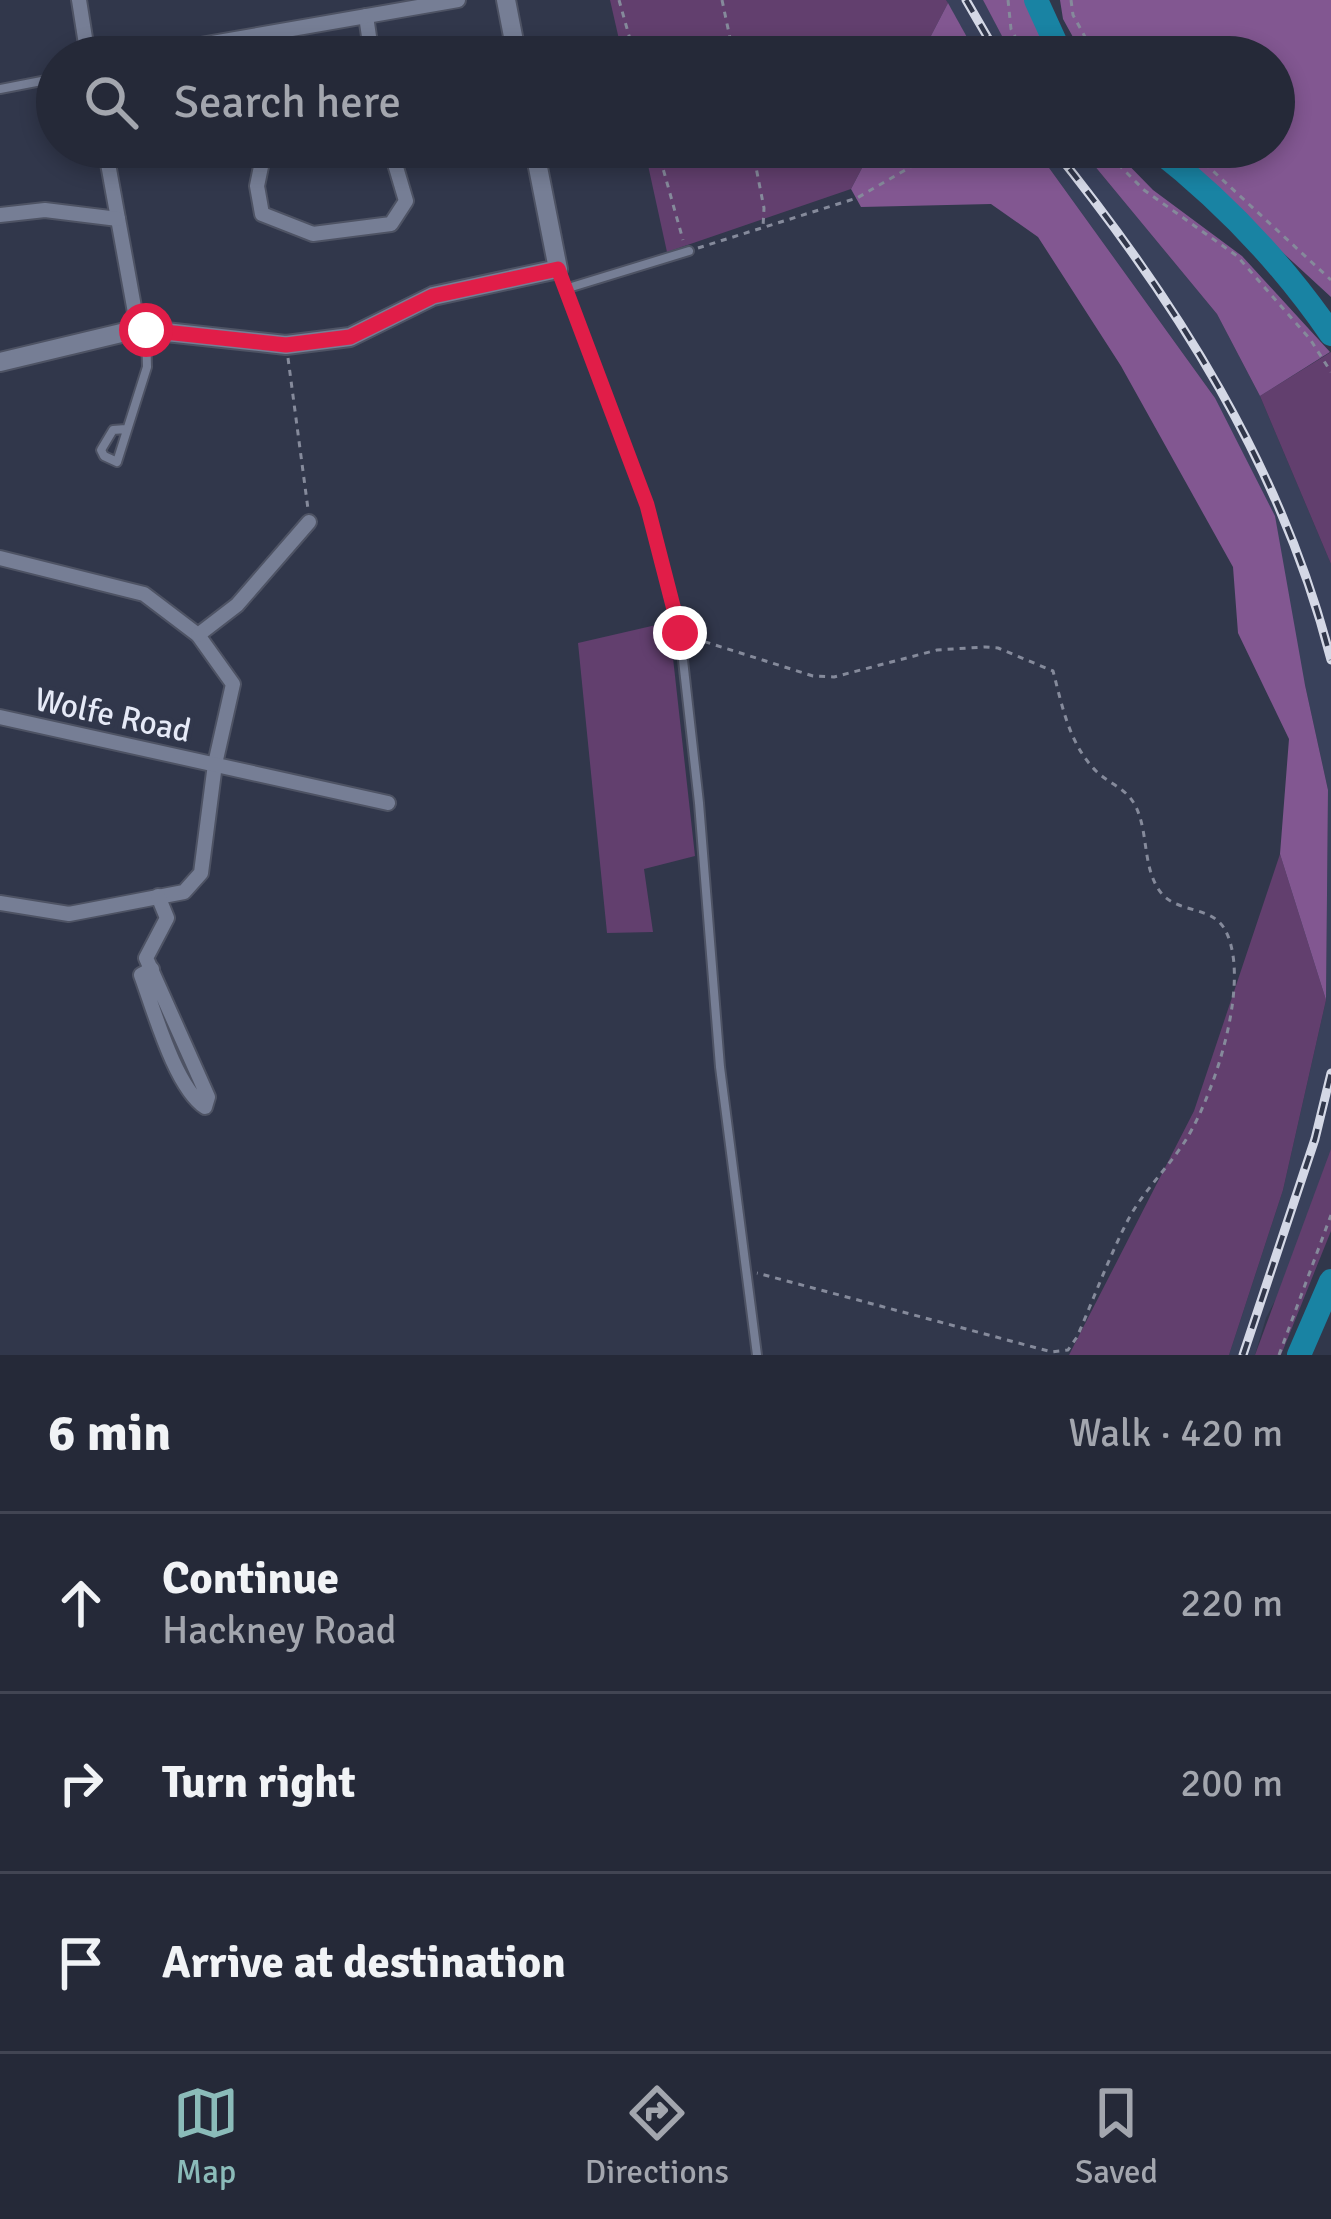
<!DOCTYPE html>
<meta charset="utf-8">
<style>
:root{--surface:#252938;--page:#313543;--text:#f1f3f6;--muted:#a3a6ae;--line:#424553;--accent:#8bbbb9}
body{margin:0;font-family:Signika,sans-serif;background:var(--page);color:var(--text)}
.stop{position:absolute;width:36px;height:36px;margin:-27px;border:9px solid #e11d48;border-radius:50%;background:#fff}
.stop.end{background:#e11d48;border-color:#fff;box-shadow:0 3px 12px #0008}
.list{margin:0;padding:0;list-style:none}
h2{display:flex;justify-content:space-between;align-items:center;height:156px;margin:0;padding:0 48px;font-size:51px}
h2 small{font-size:39px;font-weight:400;color:var(--muted)}
.list li{display:grid;grid-template-columns:78px 1fr auto;gap:36px;align-items:center;box-sizing:border-box;height:180px;padding:0 48px;border-top:3px solid var(--line)}
.list b{display:block;font-size:45px;white-space:nowrap}
.list p{margin:0;font-size:39px;white-space:nowrap;color:var(--muted)}
.list em{font-size:39px;font-style:normal;color:var(--muted)}
.icon{flex:none;width:66px;height:66px;fill:none;stroke:currentColor;stroke-width:2;stroke-linecap:round;stroke-linejoin:round}
.map{position:relative;flex:none;width:1331px;height:1355px;overflow:hidden}
.search{position:absolute;background:var(--surface);box-shadow:0 6px 18px #0003;left:36px;right:36px;top:36px;height:132px;display:flex;align-items:center;gap:30px;box-sizing:border-box;padding:0 42px;border-radius:66px;color:var(--muted);font-size:45px}
.sheet{height:696px;background:var(--surface)}
nav{display:flex;justify-content:space-around;align-items:center;box-sizing:border-box;height:168px;border-top:3px solid var(--line);background:var(--surface);font-size:33px;color:var(--muted)}
nav a{display:grid;justify-items:center;gap:6px}
nav .on{color:var(--accent)}
.map>svg:first-child{display:block}
.built{fill:#39415b}
.green{fill:#623f6e}
.forest{fill:#825791}
.lines{fill:none;stroke-linecap:round;stroke-linejoin:round}
.river{stroke:#1983a3;stroke-width:24}
.service-casing{stroke:#4e5364;stroke-width:12}
.minor-casing{stroke:#4e5364;stroke-width:18}
.tertiary-casing{stroke:#4e5364;stroke-width:22}
.path{stroke:#858a9b;stroke-width:3;stroke-dasharray:6 6;stroke-linecap:butt}
.service{stroke:#767e95;stroke-width:8}
.minor{stroke:#767e95;stroke-width:14}
.tertiary{stroke:#767e95;stroke-width:18}
.rail-casing{stroke:#d4d8e6;stroke-width:9}
.rail{stroke:#31374b;stroke-width:4.5;stroke-dasharray:14;stroke-linecap:butt}
.route{stroke:#e11d48;stroke-width:15}
.labels{text-anchor:middle;stroke-width:9;stroke-linejoin:round;paint-order:stroke}
.street-label{font-size:33px;fill:#e6eaf7;stroke:#31374b}
</style>
<div class="map">
<svg width="1331" height="1355" viewBox="0 0 1331 1355">
<rect width="100%" height="100%" fill="#31374b"/>
<g class="built">
<path d="M946,0h37l30,57h-35z"/>
<path d="M1034,147h45l138,167 43,82 71,168v629l-65,125 -11,37h-26l54,-165 43,-190 2,-210 -23,-105 -90,-287z"/>
</g>
<g class="green">
<path d="M610,0h336l2,3 -28,54h-297z"/>
<path d="M644,147h229l-22,42 -184,63z"/>
<path d="M1331,352v212l-71,-168z"/>
<path d="M669,622l26,234 -51,13 9,63 -46,1 -29,-290z"/>
<path d="M1280,854l46,146 -43,190 -54,165h-160l125,-244z"/>
<path d="M1331,1149v82l-50,124h-26z"/>
</g>
<g class="forest">
<path d="M983,0h44l25,57h-39z"/>
<path d="M1060,0h271v297l-163,-150h106v-90h-190l-21,-38z"/>
<path d="M948,3l30,54h-58z"/>
<path d="M873,147h161l181,251 60,118 30,169 23,105 -2,210 -46,-146 9,-115 -51,-106 -5,-66 -112,-201 -83,-129 -47,-33 -130,3 -10,-18z"/>
<path d="M1079,147h32l42,43 89,66 88,96 -70,44 -43,-82z"/>
</g>
<g class="lines">
<g class="river">
<path d="M1036,0l26,57"/>
<path d="M1154,147c68,53 129,117 177,187"/>
<path d="M1299,1355l32,-74"/>
</g>
<g class="service-casing">
<g id="service">
<path d="M0,89l57,-11"/>
<path d="M559,271l88,234 33,128 19,170 21,264 37,288"/>
<path d="M565,289l124,-38"/>
<path d="M126,429l-13,1 -12,20 3,6 13,6 30,-95 -1,-36"/>
</g>
</g>
<g class="minor-casing">
<g id="minor">
<path d="M79,0l9,57"/>
<path d="M366,16l6,41"/>
<path d="M132,57l326,-57"/>
<path d="M105,147l33,182"/>
<path d="M265,147l-8,39 5,28 51,20 78,-10 15,-23 -16,-54"/>
<path d="M0,215l45,-5 73,9"/>
<path d="M0,558l144,36 54,41 35,49 -18,80 -14,109 -17,19 -115,22 -69,-11"/>
<path d="M198,635l39,-30 72,-83"/>
<path d="M0,717l388,86"/>
<path d="M152,969l-11,6c13,35 34,112 64,132l3,-10 -62,-139 21,-40 -9,-22"/>
</g>
</g>
<g class="tertiary-casing">
<g id="tertiary">
<path d="M506,0l11,57"/>
<path d="M0,362l138,-33 148,16 64,-8 83,-41 125,-27 -24,-122"/>
</g>
</g>
<g class="path">
<path d="M619,0l16,57"/>
<path d="M722,0l12,57"/>
<path d="M1008,0l3,29 15,28"/>
<path d="M1071,0l2,15 23,42"/>
<path d="M657,147l26,93"/>
<path d="M752,147l12,61 -1,19"/>
<path d="M1101,147l43,43 93,66 73,83 21,33"/>
<path d="M1187,147l144,133"/>
<path d="M698,248l159,-50 88,-51"/>
<path d="M288,358l20,151"/>
<path d="M693,638l120,38 21,1 103,-27 48,-3 13,1 55,23c9,34 16,73 43,100 13,13 31,17 40,36 13,27 6,63 26,87 17,19 48,12 62,34 29,49 -9,164 -37,210 -17,28 -44,53 -59,82 -19,37 -34,78 -51,117l-9,13 -16,2 -295,-79"/>
<path d="M1279,1355l52,-140"/>
</g>
<use href="#service" class="service"/>
<use href="#minor" class="minor"/>
<use href="#tertiary" class="tertiary"/>
<g class="rail-casing">
<g id="rail">
<path d="M966,0l33,57"/>
<path d="M1052,147c124,154 230,320 279,513"/>
<path d="M1243,1355l72,-216 16,-66"/>
</g>
</g>
<use href="#rail" class="rail"/>
</g>
<g class="lines">
<path class="route" d="M146,330l140,15 64,-8 83,-41 125,-27 89,236 33,128"/>
</g>
<g class="labels">
<g class="street-label">
<text transform="translate(113 714) rotate(12)" y="12">Wolfe Road</text>
</g>
</g>
</svg>
<div class="stop" style="left:146px;top:330px"></div>
<div class="stop end" style="left:680px;top:633px"></div>
<div class="search"><svg class="icon" aria-label="search" viewBox="0 0 24 24"><circle cx="10" cy="10" r="6"/><path d="M15 15l6 6"/></svg>Search here</div>
</div>
<section class="sheet">
<h2>6 min<small>Walk · 420 m</small></h2>
<ul class="list">
<li><svg class="icon" aria-label="ahead" viewBox="0 0 24 24"><path d="M12 20V5M6 11l6-6 6 6"/></svg><div><b>Continue</b><p>Hackney Road</p></div><em>220 m</em></li>
<li><svg class="icon" aria-label="right" viewBox="0 0 24 24"><path d="M7 20v-9h11M14 6l5 5-5 5"/></svg><div><b>Turn right</b></div><em>200 m</em></li>
<li><svg class="icon" aria-label="arrive" viewBox="0 0 24 24"><path d="M6 21V4h12l-3 4 3 4H6"/></svg><div><b>Arrive at destination</b></div></li>
</ul>
</section>
<nav>
<a class="on"><svg class="icon" aria-label="map" viewBox="0 0 24 24"><path d="M3 6l6-2 6 2 6-2v14l-6 2-6-2-6 2zM9 4v14M15 6v14"/></svg>Map</a>
<a><svg class="icon" aria-label="directions" viewBox="0 0 24 24"><path d="M12 3l9 9-9 9-9-9zM9 14v-3h6M13 9l2 2-2 2"/></svg>Directions</a>
<a><svg class="icon" aria-label="saved" viewBox="0 0 24 24"><path d="M7 4h10v16l-5-4-5 4z"/></svg>Saved</a>
</nav>
